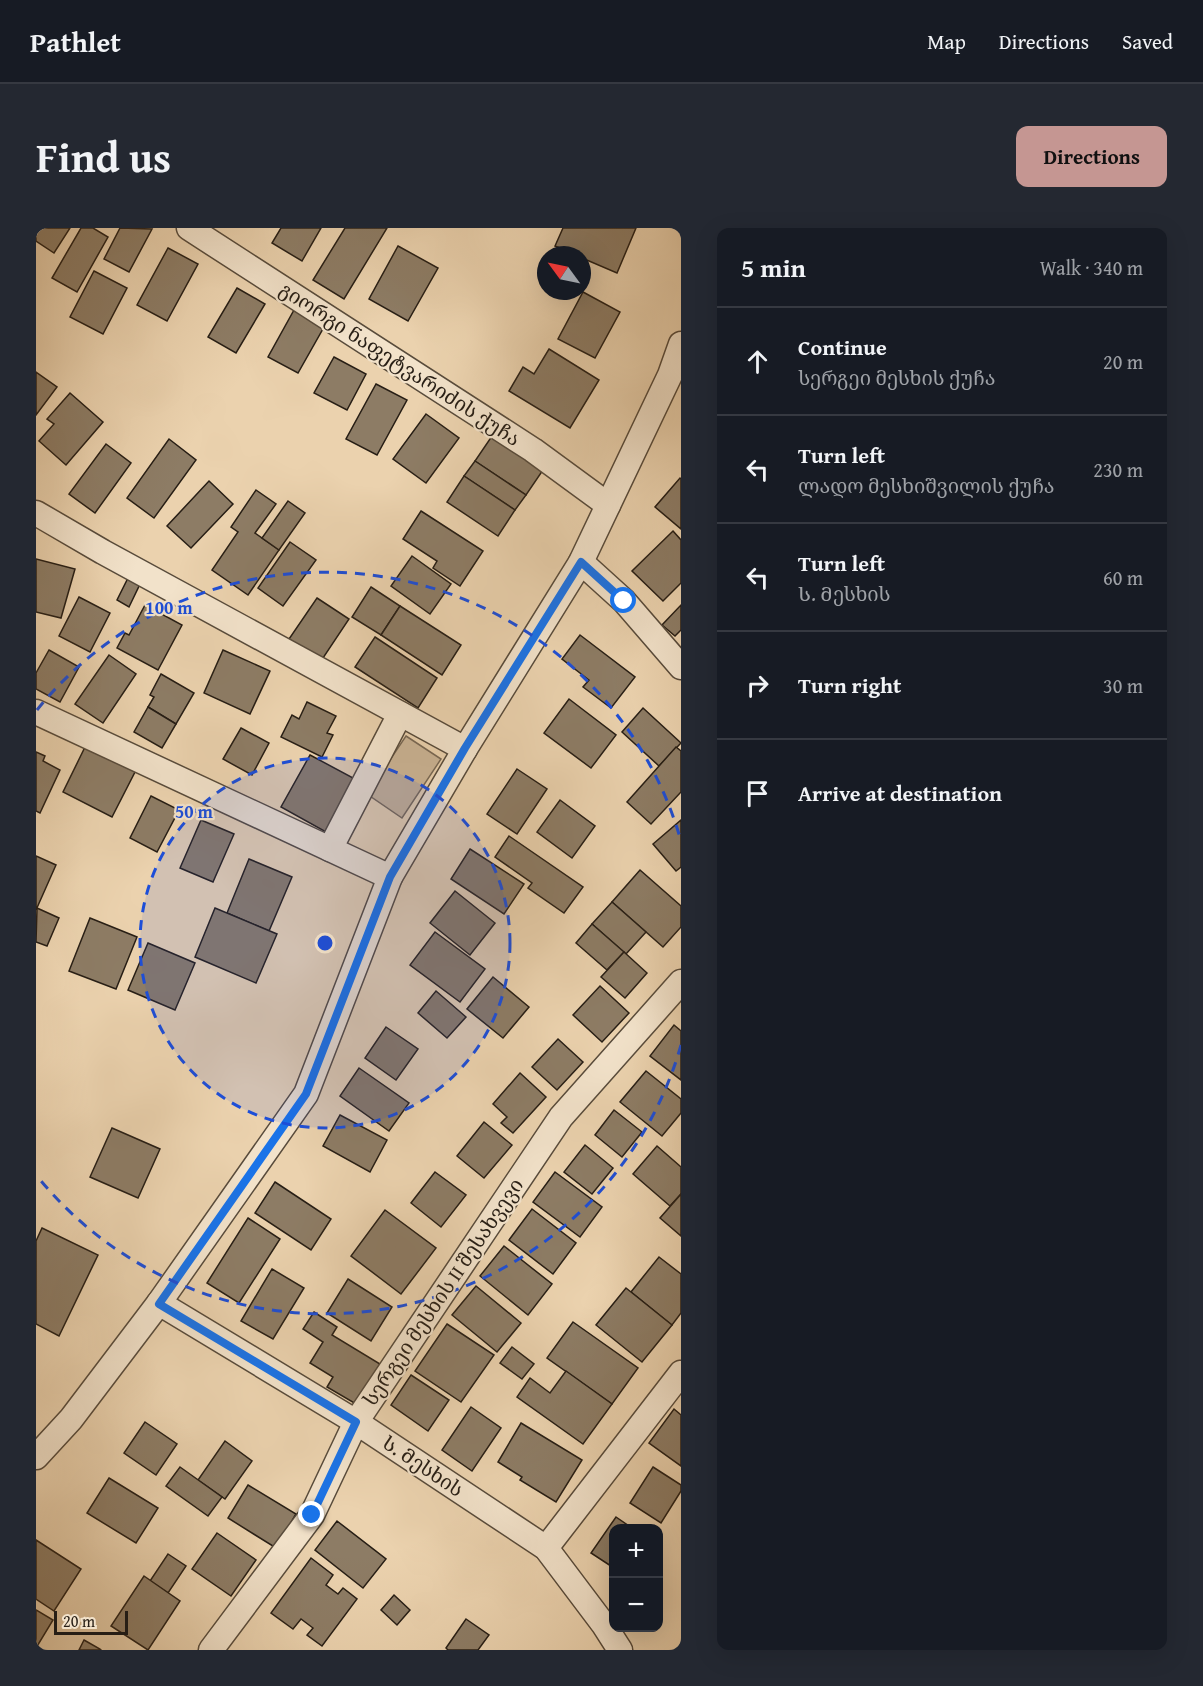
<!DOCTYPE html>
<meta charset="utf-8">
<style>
:root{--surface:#171b24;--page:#242831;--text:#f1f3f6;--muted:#9ea1a6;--line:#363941;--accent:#c59692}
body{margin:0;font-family:"Gentium Book Plus","Noto Serif Georgian",serif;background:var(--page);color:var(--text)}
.controls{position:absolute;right:18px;bottom:18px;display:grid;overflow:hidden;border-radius:12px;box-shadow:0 6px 24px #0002}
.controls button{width:54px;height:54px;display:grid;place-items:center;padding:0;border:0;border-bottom:2px solid var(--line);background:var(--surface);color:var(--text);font:30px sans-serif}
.compass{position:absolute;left:501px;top:18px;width:54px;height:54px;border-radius:50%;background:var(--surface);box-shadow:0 6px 24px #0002;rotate:303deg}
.scale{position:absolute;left:18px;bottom:15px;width:74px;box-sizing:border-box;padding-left:6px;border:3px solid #271e15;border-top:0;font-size:16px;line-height:21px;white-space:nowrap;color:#271e15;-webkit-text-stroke:4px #f2e2ca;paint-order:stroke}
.stop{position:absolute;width:18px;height:18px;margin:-14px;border:4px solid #1a73e8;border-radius:50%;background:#fff}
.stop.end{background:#1a73e8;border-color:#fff;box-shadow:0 2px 6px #0008}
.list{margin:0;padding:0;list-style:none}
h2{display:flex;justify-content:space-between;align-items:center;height:78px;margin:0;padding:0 24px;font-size:26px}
h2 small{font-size:20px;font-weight:400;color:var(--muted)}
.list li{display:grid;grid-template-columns:39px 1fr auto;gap:18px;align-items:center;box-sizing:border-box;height:108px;padding:0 24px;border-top:2px solid var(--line)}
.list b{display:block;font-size:22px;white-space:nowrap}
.list p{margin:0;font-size:20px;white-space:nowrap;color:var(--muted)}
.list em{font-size:20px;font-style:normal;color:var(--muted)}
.icon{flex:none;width:33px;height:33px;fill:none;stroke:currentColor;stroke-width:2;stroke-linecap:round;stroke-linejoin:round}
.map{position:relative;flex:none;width:645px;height:1422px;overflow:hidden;border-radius:12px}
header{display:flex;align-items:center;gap:36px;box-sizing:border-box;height:84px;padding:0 30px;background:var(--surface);border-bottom:2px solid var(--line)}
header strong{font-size:28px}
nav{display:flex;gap:33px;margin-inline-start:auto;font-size:21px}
.intro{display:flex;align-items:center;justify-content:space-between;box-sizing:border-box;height:144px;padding:0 36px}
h1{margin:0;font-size:42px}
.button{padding:15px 27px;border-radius:12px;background:var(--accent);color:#111;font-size:21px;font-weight:700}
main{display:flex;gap:36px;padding:0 36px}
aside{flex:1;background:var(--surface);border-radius:12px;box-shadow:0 6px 24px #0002}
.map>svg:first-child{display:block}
.green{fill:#cab394;stroke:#786854;stroke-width:1.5}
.building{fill:#8d7c65;stroke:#271e15;stroke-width:1.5}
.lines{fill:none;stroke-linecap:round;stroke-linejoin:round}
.minor-casing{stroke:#584b3b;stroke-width:27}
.minor{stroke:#f2e2ca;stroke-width:24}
.route{stroke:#1a73e8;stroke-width:8}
.ring{fill:none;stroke:#1d4ed8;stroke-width:3;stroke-dasharray:10 8}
.labels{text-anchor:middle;stroke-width:4.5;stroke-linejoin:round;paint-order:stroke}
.street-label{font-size:20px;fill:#271e15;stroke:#f2e2ca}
.centre{fill:#1d4ed8;stroke:#f2e2ca;stroke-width:3}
.ring-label{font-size:18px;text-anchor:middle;font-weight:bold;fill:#1d4ed8;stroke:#f2e2ca;stroke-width:4.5;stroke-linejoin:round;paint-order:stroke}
</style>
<header>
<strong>Pathlet</strong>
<nav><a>Map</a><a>Directions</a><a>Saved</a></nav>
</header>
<div class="intro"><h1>Find us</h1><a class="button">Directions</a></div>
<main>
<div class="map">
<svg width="645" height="1422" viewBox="0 0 645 1422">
<rect width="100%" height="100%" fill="#ebd2ae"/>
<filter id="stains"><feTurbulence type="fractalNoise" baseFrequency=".00333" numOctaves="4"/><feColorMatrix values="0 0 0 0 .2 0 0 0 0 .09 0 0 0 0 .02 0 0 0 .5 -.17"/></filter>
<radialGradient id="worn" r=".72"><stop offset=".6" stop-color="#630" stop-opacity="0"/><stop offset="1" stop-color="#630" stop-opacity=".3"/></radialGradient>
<path class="green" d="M370,508l35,23 -39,59 -35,-24z"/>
<g class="building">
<path d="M0,0h34l-16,25 -18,-12z"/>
<path d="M45,0h12l15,9 -31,55 -25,-14z"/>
<path d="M84,0l32,1 -23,43 -25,-13z"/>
<path d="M245,0h40l-19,33 -30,-18z"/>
<path d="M309,0h42l-43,71 -31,-19z"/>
<path d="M527,0h73l-19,45 -35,-15v-3h-6l-21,-9z"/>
<path d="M362,18l40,22 -30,53 -39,-22z"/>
<path d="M132,20l30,16 -31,57 -30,-16z"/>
<path d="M58,43l33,17 -24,46 -33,-17z"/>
<path d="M201,60l28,16 -29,49 -28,-16z"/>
<path d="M547,64l37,20 -25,46 -37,-19z"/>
<path d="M258,82l30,17 -26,46 -30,-16z"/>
<path d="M513,121l50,31 -29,48 -61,-37 14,-24 11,7z"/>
<path d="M298,129l32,17 -19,36 -33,-17z"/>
<path d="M0,144l21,15 -21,28z"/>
<path d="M340,156l31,16 -30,55 -31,-16z"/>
<path d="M34,165l33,29 -37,43 -27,-24 15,-17 -7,-5z"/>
<path d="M390,186l33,24 -33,45 -33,-24z"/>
<path d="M456,208l51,34 -17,25 -51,-34z"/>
<path d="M133,211l27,21 -42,58 -27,-20z"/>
<path d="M70,216l25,19 -36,50 -26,-19z"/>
<path d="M439,233l51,34 -11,15 -51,-34z"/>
<path d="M428,248l51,34 -17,26 -51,-34z"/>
<path d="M644,250l1,1v50l-26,-22z"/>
<path d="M173,253l24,23 -42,44 -24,-22z"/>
<path d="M220,262l20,14 -21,29 24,17 -31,45 -36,-25 26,-38 -7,-5z"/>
<path d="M252,273l17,12 -26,37 -17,-12z"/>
<path d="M385,283l62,40 -23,35 -27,-18 4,-7 -34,-22z"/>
<path d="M637,303l8,9v43l-18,18 -31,-30z"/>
<path d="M254,314l26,18 -33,46 -25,-18z"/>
<path d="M376,328l39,28 -21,30 -39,-28z"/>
<path d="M0,331l39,10 -14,49 -25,-6z"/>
<path d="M93,348l12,6 -12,25 -12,-7z"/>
<path d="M335,359l29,19 -19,29 -29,-18z"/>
<path d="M43,369l31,16 -20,39 -31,-16z"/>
<path d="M281,370l32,21 -28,42 -32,-22z"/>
<path d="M109,377l37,20 -24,45 -41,-22 8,-15 4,2z"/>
<path d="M645,377v25l-6,6 -13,-11z"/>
<path d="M364,378l61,39 -19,30 -61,-40z"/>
<path d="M544,407l55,42 -24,31 -28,-21 6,-7 -27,-21z"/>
<path d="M339,409l62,41 -19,30 -63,-41z"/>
<path d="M13,422l30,17 -19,35 -24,-13v-16z"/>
<path d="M187,422l47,21 -20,43 -46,-21z"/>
<path d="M73,427l27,19 -33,49 -28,-19z"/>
<path d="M125,446l33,19 -18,31 -28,-17 6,-10 -4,-2z"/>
<path d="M533,471l47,36 -25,33 -47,-35z"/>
<path d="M271,474l29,14 -9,17 6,2 -11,22 -41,-20 11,-22 7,4z"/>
<path d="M112,479l28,17 -14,24 -28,-16z"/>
<path d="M607,480l38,35 -22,23 -37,-34z"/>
<path d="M205,500l28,15 -17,32 -29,-16z"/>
<path d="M50,517l50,25 -24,47 -49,-25z"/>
<path d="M640,519l5,4v41l-30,32 -24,-22z"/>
<path d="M0,524l9,4 -2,5 17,9 -20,43 -4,-2z"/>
<path d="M274,527l45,24 -29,53 -45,-25z"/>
<path d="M481,541l30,20 -30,45 -30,-20z"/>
<path d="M115,568l28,14 -22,42 -27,-14z"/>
<path d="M524,572l35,26 -23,32 -35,-26z"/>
<path d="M165,592l33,14 -21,48 -33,-14z"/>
<path d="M645,592v47l-5,4 -23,-27z"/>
<path d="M473,608l74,51 -19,26 -36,-25 4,-5 -37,-26z"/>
<path d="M434,621l54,35 -20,30 -53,-35z"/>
<path d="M0,628l20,9 -20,45z"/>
<path d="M213,631l43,18 -23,54 -42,-18z"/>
<path d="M604,642l41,36v21l-18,20 -51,-45z"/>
<path d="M419,663l40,32 -25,32 -40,-32z"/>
<path d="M576,674l34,30 -20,22 -34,-30z"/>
<path d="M1,680l22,10 -12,28 -11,-4z"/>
<path d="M179,680l62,26 -21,49 -61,-26z"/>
<path d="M54,690l47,19 -21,52 -47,-18z"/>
<path d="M556,696l32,28 -17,18 -31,-27z"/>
<path d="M399,704l50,37 -25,33 -50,-37z"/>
<path d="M112,715l47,20 -20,47 -47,-20z"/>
<path d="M588,724l23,21 -22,25 -24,-21z"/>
<path d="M457,749l36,30 -26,31 -36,-29z"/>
<path d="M564,758l29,27 -27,29 -29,-27z"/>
<path d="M400,763l30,26 -19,21 -29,-25z"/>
<path d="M638,797l7,6v49l-31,-24z"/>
<path d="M350,799l32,22 -22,31 -31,-22z"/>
<path d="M522,811l25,23 -26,28 -25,-23z"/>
<path d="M323,840l50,35 -20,28 -49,-35z"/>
<path d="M610,843l35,28v14l-19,23 -42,-34z"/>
<path d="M484,845l26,24 -33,36 -12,-10 6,-6 -14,-13z"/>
<path d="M578,882l28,22 -20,25 -27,-22z"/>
<path d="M304,887l47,25 -17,32 -47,-26z"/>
<path d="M448,894l28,23 -28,33 -27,-22z"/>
<path d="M76,900l48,21 -22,49 -48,-21z"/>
<path d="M549,917l28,23 -21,26 -28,-22z"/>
<path d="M621,918l24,21v27l-11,12 -37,-32z"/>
<path d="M399,944l31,23 -25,32 -30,-24z"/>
<path d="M519,944l47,35 -22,30 -47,-35z"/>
<path d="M239,954l56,37 -20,31 -56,-37z"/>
<path d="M645,966v42l-21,-18z"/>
<path d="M496,981l44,34 -23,31 -44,-34z"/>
<path d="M349,982l51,38 -35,46 -50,-38z"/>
<path d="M212,990l32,21 -41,64 -32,-20z"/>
<path d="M6,1000l56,27 -39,81 -23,-12v-83z"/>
<path d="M468,1018l48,38 -24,31 -48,-39z"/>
<path d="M623,1029l22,17v39l-9,12 -41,-33z"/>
<path d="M236,1041l32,19 -31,51 -32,-18z"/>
<path d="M312,1051l44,28 -21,34 -44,-28z"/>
<path d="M440,1058l45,37 -24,29 -45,-37z"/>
<path d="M590,1060l46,37 -30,37 -46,-37z"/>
<path d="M278,1084l23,15 -5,8 48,29 -24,40 -29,-17 6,-10 -23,-14 13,-21 -20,-13z"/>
<path d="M537,1094l65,46 -26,36 -65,-46z"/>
<path d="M411,1096l47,31 -33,47 -46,-31z"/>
<path d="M476,1119l22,17 -12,15 -22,-16z"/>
<path d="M530,1143l46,33 -29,40 -66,-47 13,-19 20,15z"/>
<path d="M375,1147l38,25 -21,31 -37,-26z"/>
<path d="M435,1179l30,21 -29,43 -30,-21z"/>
<path d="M638,1181l7,6v51l-32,-23z"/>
<path d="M109,1194l32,22 -21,31 -32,-22z"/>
<path d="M485,1195l61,37 -26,42 -36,-22 2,-3 -24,-15z"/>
<path d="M189,1213l27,20 -27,38 -27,-19z"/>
<path d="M144,1239l42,30 -14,19 -42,-30z"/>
<path d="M617,1239l28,18v6l-20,32 -31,-20z"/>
<path d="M73,1250l49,30 -22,35 -49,-30z"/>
<path d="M212,1257l48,29 -20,34 -48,-30z"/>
<path d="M580,1289l16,11h-18v40l-23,-15z"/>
<path d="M301,1293l49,38 -23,29 -48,-38z"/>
<path d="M181,1305l39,27 -25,36 -39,-27z"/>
<path d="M0,1312l45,29 -27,42 -18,-12z"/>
<path d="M132,1326l18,12 -18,27 -18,-12z"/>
<path d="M275,1330l22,17 -7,10 12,9 5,-6 14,11 -35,47 -15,-11 6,-7 -12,-9 -8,10 -22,-16z"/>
<path d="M108,1348l36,25 -32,49 -37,-24z"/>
<path d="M358,1367l16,15 -13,15 -16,-15z"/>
<path d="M0,1382l17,10 -17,28z"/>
<path d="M430,1391l23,16 -11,15h-30l-2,-2z"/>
<path d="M48,1412l16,9 1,1h-22z"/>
</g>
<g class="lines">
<g class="minor-casing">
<g id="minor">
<path d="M153,0l344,222 75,55"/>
<path d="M0,285l67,39 362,197"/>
<path d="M545,334l43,39 57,66"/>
<path d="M0,484l354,165"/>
<path d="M294,621l70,-135"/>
<path d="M123,1075l197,119 190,126 58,77 16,25"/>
<path d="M0,1229l35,-38 88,-116 147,-209 84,-217 75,-128 116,-187 89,-187 11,-31"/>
<path d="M510,1320l135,-175"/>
<path d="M175,1422l101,-135 44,-93 205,-305 120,-135"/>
</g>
</g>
<use href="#minor" class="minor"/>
</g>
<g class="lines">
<path class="route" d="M276,1287l44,-93 -197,-118 147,-210 84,-217 75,-129 116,-186 43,39"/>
</g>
<circle cx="289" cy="715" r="185" fill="#1d4ed8" fill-opacity=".12"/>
<g class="ring">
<circle cx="289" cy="715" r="185"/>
<path d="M645 817A370 370 0 0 1 1 948M1 482A370 370 0 0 1 645 613"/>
</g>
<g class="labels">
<g class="street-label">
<text transform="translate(364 136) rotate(33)" y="7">გიორგი ნაფეტვარიძის ქუჩა</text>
<text transform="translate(407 1064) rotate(-56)" y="7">სერგეი მესხის II შესახვევი</text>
<text transform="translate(387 1238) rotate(34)" y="7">Ს. Მესხის</text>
</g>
</g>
<circle cx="289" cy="715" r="9" class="centre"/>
<g class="ring-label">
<text x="133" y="386">100 m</text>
<text x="158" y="590">50 m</text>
</g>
<rect width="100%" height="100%" filter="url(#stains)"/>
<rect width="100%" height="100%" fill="url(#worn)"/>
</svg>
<div class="controls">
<button>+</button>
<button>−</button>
</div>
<svg class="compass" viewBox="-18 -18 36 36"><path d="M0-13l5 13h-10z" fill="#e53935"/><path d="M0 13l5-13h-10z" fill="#9ea1a6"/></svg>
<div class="scale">20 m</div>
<div class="stop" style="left:588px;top:373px"></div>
<div class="stop end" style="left:276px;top:1287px"></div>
</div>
<aside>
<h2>5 min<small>Walk · 340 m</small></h2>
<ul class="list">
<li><svg class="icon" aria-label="ahead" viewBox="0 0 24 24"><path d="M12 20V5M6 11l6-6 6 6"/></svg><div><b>Continue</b><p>სერგეი მესხის ქუჩა</p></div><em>20 m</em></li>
<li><svg class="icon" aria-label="left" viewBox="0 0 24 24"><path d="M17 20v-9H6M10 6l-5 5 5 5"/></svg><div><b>Turn left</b><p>ლადო მესხიშვილის ქუჩა</p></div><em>230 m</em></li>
<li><svg class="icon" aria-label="left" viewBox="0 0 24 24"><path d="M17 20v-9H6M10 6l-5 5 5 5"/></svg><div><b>Turn left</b><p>Ს. Მესხის</p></div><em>60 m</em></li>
<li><svg class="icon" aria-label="right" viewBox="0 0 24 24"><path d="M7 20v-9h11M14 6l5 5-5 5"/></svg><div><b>Turn right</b></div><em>30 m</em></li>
<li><svg class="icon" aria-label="arrive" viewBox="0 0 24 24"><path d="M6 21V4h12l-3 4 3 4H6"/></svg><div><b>Arrive at destination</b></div></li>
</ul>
</aside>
</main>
